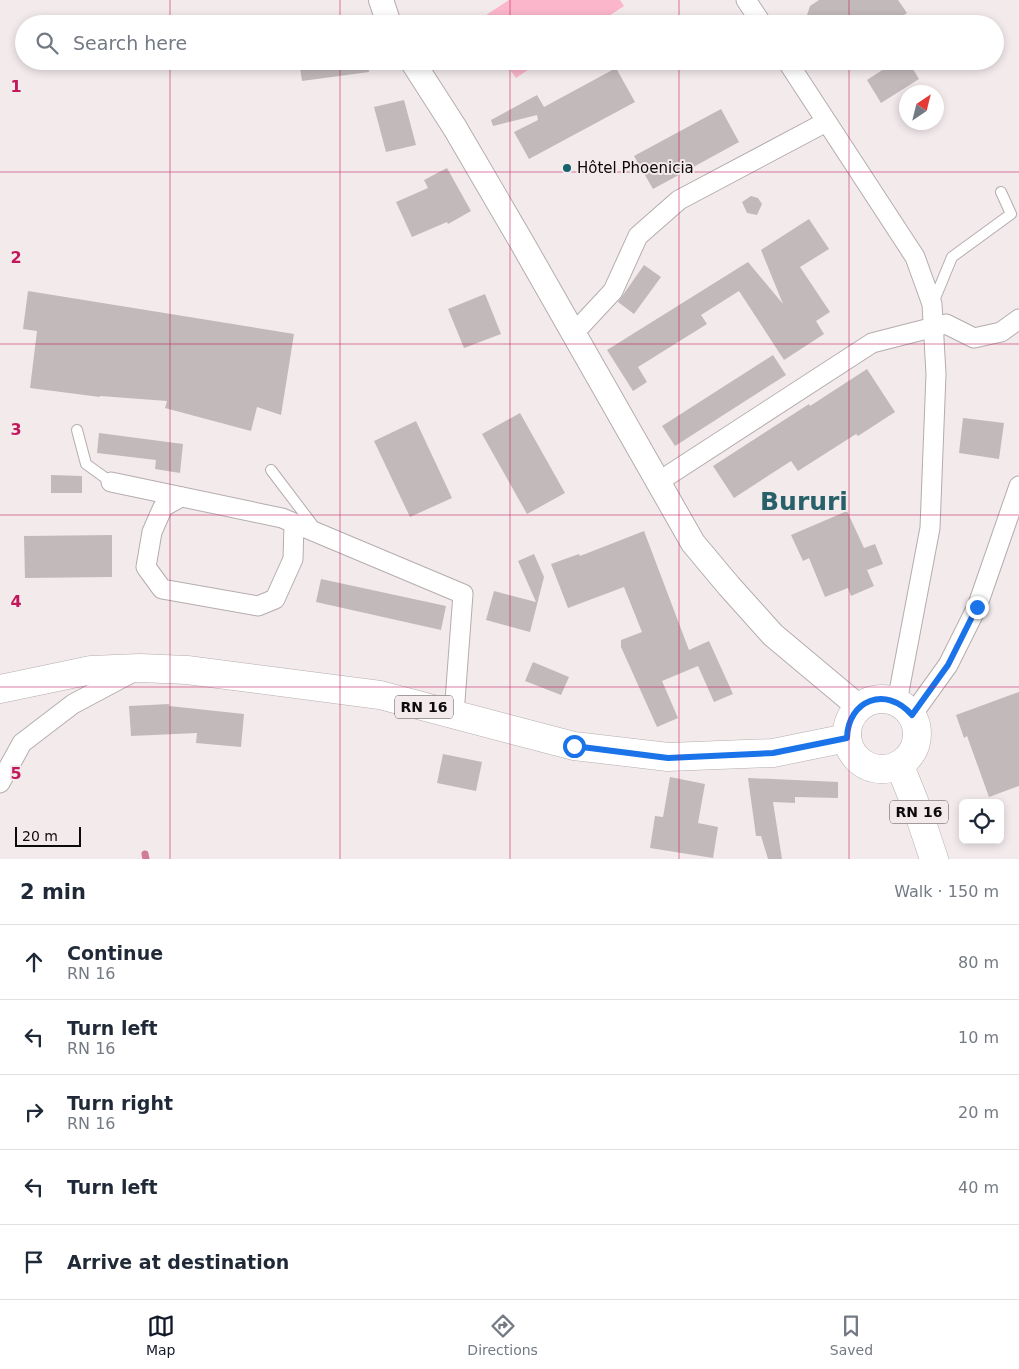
<!DOCTYPE html>
<meta charset="utf-8">
<style>
:root{--surface:#fff;--page:#f6f6f7;--text:#1f2937;--muted:#747a83;--line:#e0e1e3;--accent:#111827}
body{margin:0;font-family:"DejaVu Sans",sans-serif;background:var(--page);color:var(--text)}
.controls{position:absolute;right:15px;bottom:15px;display:grid;overflow:hidden;border-radius:8px;box-shadow:0 2px 8px #0003}
.controls button{width:45px;height:45px;display:grid;place-items:center;padding:0;border:0;border-bottom:1px solid var(--line);background:var(--surface);color:var(--text);font:25px sans-serif}
.compass{position:absolute;left:899px;top:85px;width:45px;height:45px;border-radius:50%;background:var(--surface);box-shadow:0 2px 8px #0003;rotate:35deg}
.scale{position:absolute;left:15px;bottom:12px;width:66px;box-sizing:border-box;padding-left:5px;border:2px solid #0d0a0b;border-top:0;font-size:14px;line-height:18px;white-space:nowrap;color:#0d0a0b;-webkit-text-stroke:4px #f3eaec;paint-order:stroke}
.stop{position:absolute;width:15px;height:15px;margin:-11px;border:4px solid #1a73e8;border-radius:50%;background:#fff}
.stop.end{background:#1a73e8;border-color:#fff;box-shadow:0 1px 5px #0008}
.list{margin:0;padding:0;list-style:none}
h2{display:flex;justify-content:space-between;align-items:center;height:65px;margin:0;padding:0 20px;font-size:21px}
h2 small{font-size:16px;font-weight:400;color:var(--muted)}
.list li{display:grid;grid-template-columns:32px 1fr auto;gap:15px;align-items:center;box-sizing:border-box;height:75px;padding:0 20px;border-top:1px solid var(--line)}
.list b{display:block;font-size:19px;white-space:nowrap}
.list p{margin:0;font-size:16px;white-space:nowrap;color:var(--muted)}
.list em{font-size:16px;font-style:normal;color:var(--muted)}
.icon{flex:none;width:28px;height:28px;fill:none;stroke:currentColor;stroke-width:2;stroke-linecap:round;stroke-linejoin:round}
.map{position:relative;flex:none;width:1019px;height:859px;overflow:hidden}
.search{position:absolute;background:var(--surface);box-shadow:0 2px 8px #0003;left:15px;right:15px;top:15px;height:55px;display:flex;align-items:center;gap:12px;box-sizing:border-box;padding:0 18px;border-radius:28px;color:var(--muted);font-size:19px}
.sheet{height:440px;background:var(--surface)}
nav{display:flex;justify-content:space-around;align-items:center;box-sizing:border-box;height:70px;border-top:1px solid var(--line);background:var(--surface);font-size:14px;color:var(--muted)}
nav a{display:grid;justify-items:center;gap:2px}
nav .on{color:var(--accent)}
.map>svg:first-child{display:block}
.green{fill:#fcb6cb}
.lines{fill:none;stroke-linecap:round;stroke-linejoin:round}
.stream{stroke:#d07c97;stroke-width:7}
.building{fill:#c2b9bb}
.service-casing{stroke:#b5acae;stroke-width:12}
.minor-casing{stroke:#b5acae;stroke-width:21}
.tertiary-casing{stroke:#b5acae;stroke-width:26}
.primary-casing{stroke:#b5acae;stroke-width:29}
.service{stroke:#fff;stroke-width:10}
.minor{stroke:#fff;stroke-width:19}
.tertiary{stroke:#fff;stroke-width:24}
.primary{stroke:#fff;stroke-width:28}
.route{stroke:#1a73e8;stroke-width:6}
.grid{fill:none;stroke:#c2185b;stroke-width:1;stroke-opacity:0.55}
.poi-dot{fill:#15626d;stroke:#f3eaec;stroke-width:2}
.labels{text-anchor:middle;stroke-width:4;stroke-linejoin:round;paint-order:stroke}
.shield{fill:#f3eaec;stroke:#524d4e;stroke-width:1}
.shield-label{font-size:14px;font-weight:bold;fill:#0d0a0b}
.poi-label{font-size:15px;fill:#0d0a0b;stroke:#f3eaec;text-anchor:start}
.town-label{font-size:25px;font-weight:bold;fill:#286069;stroke:#f3eaec}
.grid-label{font-size:16px;text-anchor:middle;font-weight:bold;fill:#c2185b;stroke:#f3eaec;stroke-width:4;stroke-linejoin:round;paint-order:stroke}
</style>
<div class="map">
<svg width="1019" height="859" viewBox="0 0 1019 859">
<rect width="100%" height="100%" fill="#f3eaec"/>
<g class="green">
<path d="M509,0h111l4,6 -27,18h-118l-2,-3z"/>
<path d="M504,61h37l-25,17z"/>
</g>
<g class="lines">
<path class="stream" d="M145,854l1,5"/>
</g>
<g class="building">
<path d="M819,0h79l9,13 -16,11h-87l6,-18z"/>
<path d="M299,61h69l1,11 -67,9z"/>
<path d="M896,61h12l11,18 -38,24 -14,-23z"/>
<path d="M616,68l19,34 -106,57 -15,-27 24,-12 -1,-5 -44,11 -2,-6 46,-25 7,12z"/>
<path d="M404,100l12,45 -30,7 -12,-45z"/>
<path d="M721,109l18,33 -86,47 -19,-33z"/>
<path d="M447,168l24,43 -23,13 -1,-2 -35,15 -16,-35 32,-14 -4,-8z"/>
<path d="M751,196l7,2 4,6 -5,11 -10,-2 -5,-11z"/>
<path d="M809,219l20,30 -29,18 30,45 -14,9 8,13 -40,26 -45,-69 -38,24 6,9 -69,43 9,15 -14,9 -26,-41 141,-88 35,42 -22,-54z"/>
<path d="M644,265l17,12 -27,37 -16,-12z"/>
<path d="M28,291l266,43 -13,81 -24,-8 -6,24 -86,-23 2,-7 -67,-5v1l-70,-9 7,-57 -14,-2z"/>
<path d="M485,294l16,40 -37,14 -16,-39z"/>
<path d="M773,355l13,20 -111,71 -13,-20z"/>
<path d="M867,369l28,43 -37,24 -2,-2 -58,37 -7,-10 -57,37 -21,-32 96,-62 1,2z"/>
<path d="M520,413l45,80 -38,21 -45,-80z"/>
<path d="M963,418l41,5 -5,36 -40,-6z"/>
<path d="M416,421l36,77 -42,19 -36,-76z"/>
<path d="M99,433l84,11 -3,29 -25,-4 1,-9 -59,-7z"/>
<path d="M51,475l31,1v17h-31z"/>
<path d="M847,511l17,37 11,-4 8,20 -16,6 7,16 -23,10 -3,-8 -23,9 -16,-39 -6,3 -12,-26z"/>
<path d="M644,531l45,119 20,-9 24,53 -19,8 -16,-36 -36,15 16,37 -21,9 -36,-80v-7l21,-8 -18,-45 -56,21 -17,-44 28,-10 1,2z"/>
<path d="M112,535v42l-87,1 -1,-42z"/>
<path d="M534,554l10,23 -14,55 -44,-12 8,-29 42,11 -18,-41z"/>
<path d="M321,579l125,27 -5,24 -125,-28z"/>
<path d="M533,662l36,15 -8,18 -36,-14z"/>
<path d="M1019,692v94l-30,11 -22,-61 -3,2 -8,-23z"/>
<path d="M169,704v2l75,8 -3,33 -45,-4 1,-10 -66,3 -2,-30z"/>
<path d="M443,754l39,8 -6,29 -39,-8z"/>
<path d="M670,777l35,7 -7,39 20,4 -5,31 -63,-10 5,-32 8,1z"/>
<path d="M748,778l90,4v16l-43,-1v6l-22,-1 9,57h-14l-7,-23h-5z"/>
</g>
<g class="lines">
<g class="service-casing">
<g id="service">
<path d="M933,303l19,-46 59,-43 -10,-22"/>
<path d="M77,430l9,34 25,18"/>
<path d="M271,470l44,58"/>
</g>
</g>
<g class="minor-casing">
<g id="minor">
<path d="M746,0l16,24"/>
<path d="M787,61l128,196 17,47 4,70 -6,154 -33,174"/>
<path d="M573,334l40,-43 25,-55 41,-36 147,-78"/>
<path d="M111,482l171,36 181,76 -9,120"/>
<path d="M658,482l214,-139 74,-19 28,14 27,-6 18,-13"/>
<path d="M181,497l-18,10 -11,25 -6,35 16,22 96,17 17,-7 18,-40 1,-34"/>
<path d="M912,715l36,-50 29,-58 42,-121"/>
<path d="M0,783l22,-40 51,-39 62,-33"/>
</g>
</g>
<g class="tertiary-casing">
<g id="tertiary">
<path d="M381,0l8,24"/>
<path d="M412,61l43,67 66,113 172,302 36,43 44,49 86,72"/>
</g>
</g>
<g class="primary-casing">
<g id="primary">
<path d="M0,689l91,-19 49,-2 47,2 193,25 194,51 94,11 105,-4 74,-15"/>
<circle cx="882" cy="734" r="35"/>
<path d="M900,766l18,45 16,48"/>
</g>
</g>
<use href="#service" class="service"/>
<use href="#minor" class="minor"/>
<use href="#tertiary" class="tertiary"/>
<use href="#primary" class="primary"/>
</g>
<g class="lines">
<path class="route" d="M574,746l94,12 105,-5 74,-15c1,-38 39,-53 65,-23l36,-50 29,-58"/>
</g>
<path class="grid" d="M170,0v24M340,0v24M510,0v24M679,0v24M849,0v24M170,61v798M340,61v798M510,61v798M679,61v798M849,61v798M0,172h1019M0,344h1019M0,515h1019M0,687h1019"/>
<circle class="poi-dot" cx="567" cy="168" r="5"/>
<g class="labels">
<g class="shield">
<rect x="395" y="695.5" width="58" height="23" rx="4"/>
<rect x="890" y="800.5" width="58" height="23" rx="4"/>
</g>
<g class="shield-label">
<text x="424" y="712">RN 16</text>
<text x="919" y="817">RN 16</text>
</g>
<g class="poi-label">
<text x="577" y="173">Hôtel Phoenicia</text>
</g>
<g class="town-label">
<text x="804" y="510">Bururi</text>
</g>
</g>
<g class="grid-label">
<text x="16" y="92">1</text>
<text x="16" y="263">2</text>
<text x="16" y="435">3</text>
<text x="16" y="607">4</text>
<text x="16" y="779">5</text>
</g>
</svg>
<div class="controls">
<button><svg class="icon" aria-label="locate" viewBox="0 0 24 24"><circle cx="12" cy="12" r="6"/><path d="M12 2v4M12 18v4M2 12h4M18 12h4"/></svg></button>
</div>
<svg class="compass" viewBox="-18 -18 36 36"><path d="M0-13l5 13h-10z" fill="#e53935"/><path d="M0 13l5-13h-10z" fill="#747a83"/></svg>
<div class="scale">20 m</div>
<div class="stop" style="left:574px;top:746px"></div>
<div class="stop end" style="left:977px;top:607px"></div>
<div class="search"><svg class="icon" aria-label="search" viewBox="0 0 24 24"><circle cx="10" cy="10" r="6"/><path d="M15 15l6 6"/></svg>Search here</div>
</div>
<section class="sheet">
<h2>2 min<small>Walk · 150 m</small></h2>
<ul class="list">
<li><svg class="icon" aria-label="ahead" viewBox="0 0 24 24"><path d="M12 20V5M6 11l6-6 6 6"/></svg><div><b>Continue</b><p>RN 16</p></div><em>80 m</em></li>
<li><svg class="icon" aria-label="left" viewBox="0 0 24 24"><path d="M17 20v-9H6M10 6l-5 5 5 5"/></svg><div><b>Turn left</b><p>RN 16</p></div><em>10 m</em></li>
<li><svg class="icon" aria-label="right" viewBox="0 0 24 24"><path d="M7 20v-9h11M14 6l5 5-5 5"/></svg><div><b>Turn right</b><p>RN 16</p></div><em>20 m</em></li>
<li><svg class="icon" aria-label="left" viewBox="0 0 24 24"><path d="M17 20v-9H6M10 6l-5 5 5 5"/></svg><div><b>Turn left</b></div><em>40 m</em></li>
<li><svg class="icon" aria-label="arrive" viewBox="0 0 24 24"><path d="M6 21V4h12l-3 4 3 4H6"/></svg><div><b>Arrive at destination</b></div></li>
</ul>
</section>
<nav>
<a class="on"><svg class="icon" aria-label="map" viewBox="0 0 24 24"><path d="M3 6l6-2 6 2 6-2v14l-6 2-6-2-6 2zM9 4v14M15 6v14"/></svg>Map</a>
<a><svg class="icon" aria-label="directions" viewBox="0 0 24 24"><path d="M12 3l9 9-9 9-9-9zM9 14v-3h6M13 9l2 2-2 2"/></svg>Directions</a>
<a><svg class="icon" aria-label="saved" viewBox="0 0 24 24"><path d="M7 4h10v16l-5-4-5 4z"/></svg>Saved</a>
</nav>
